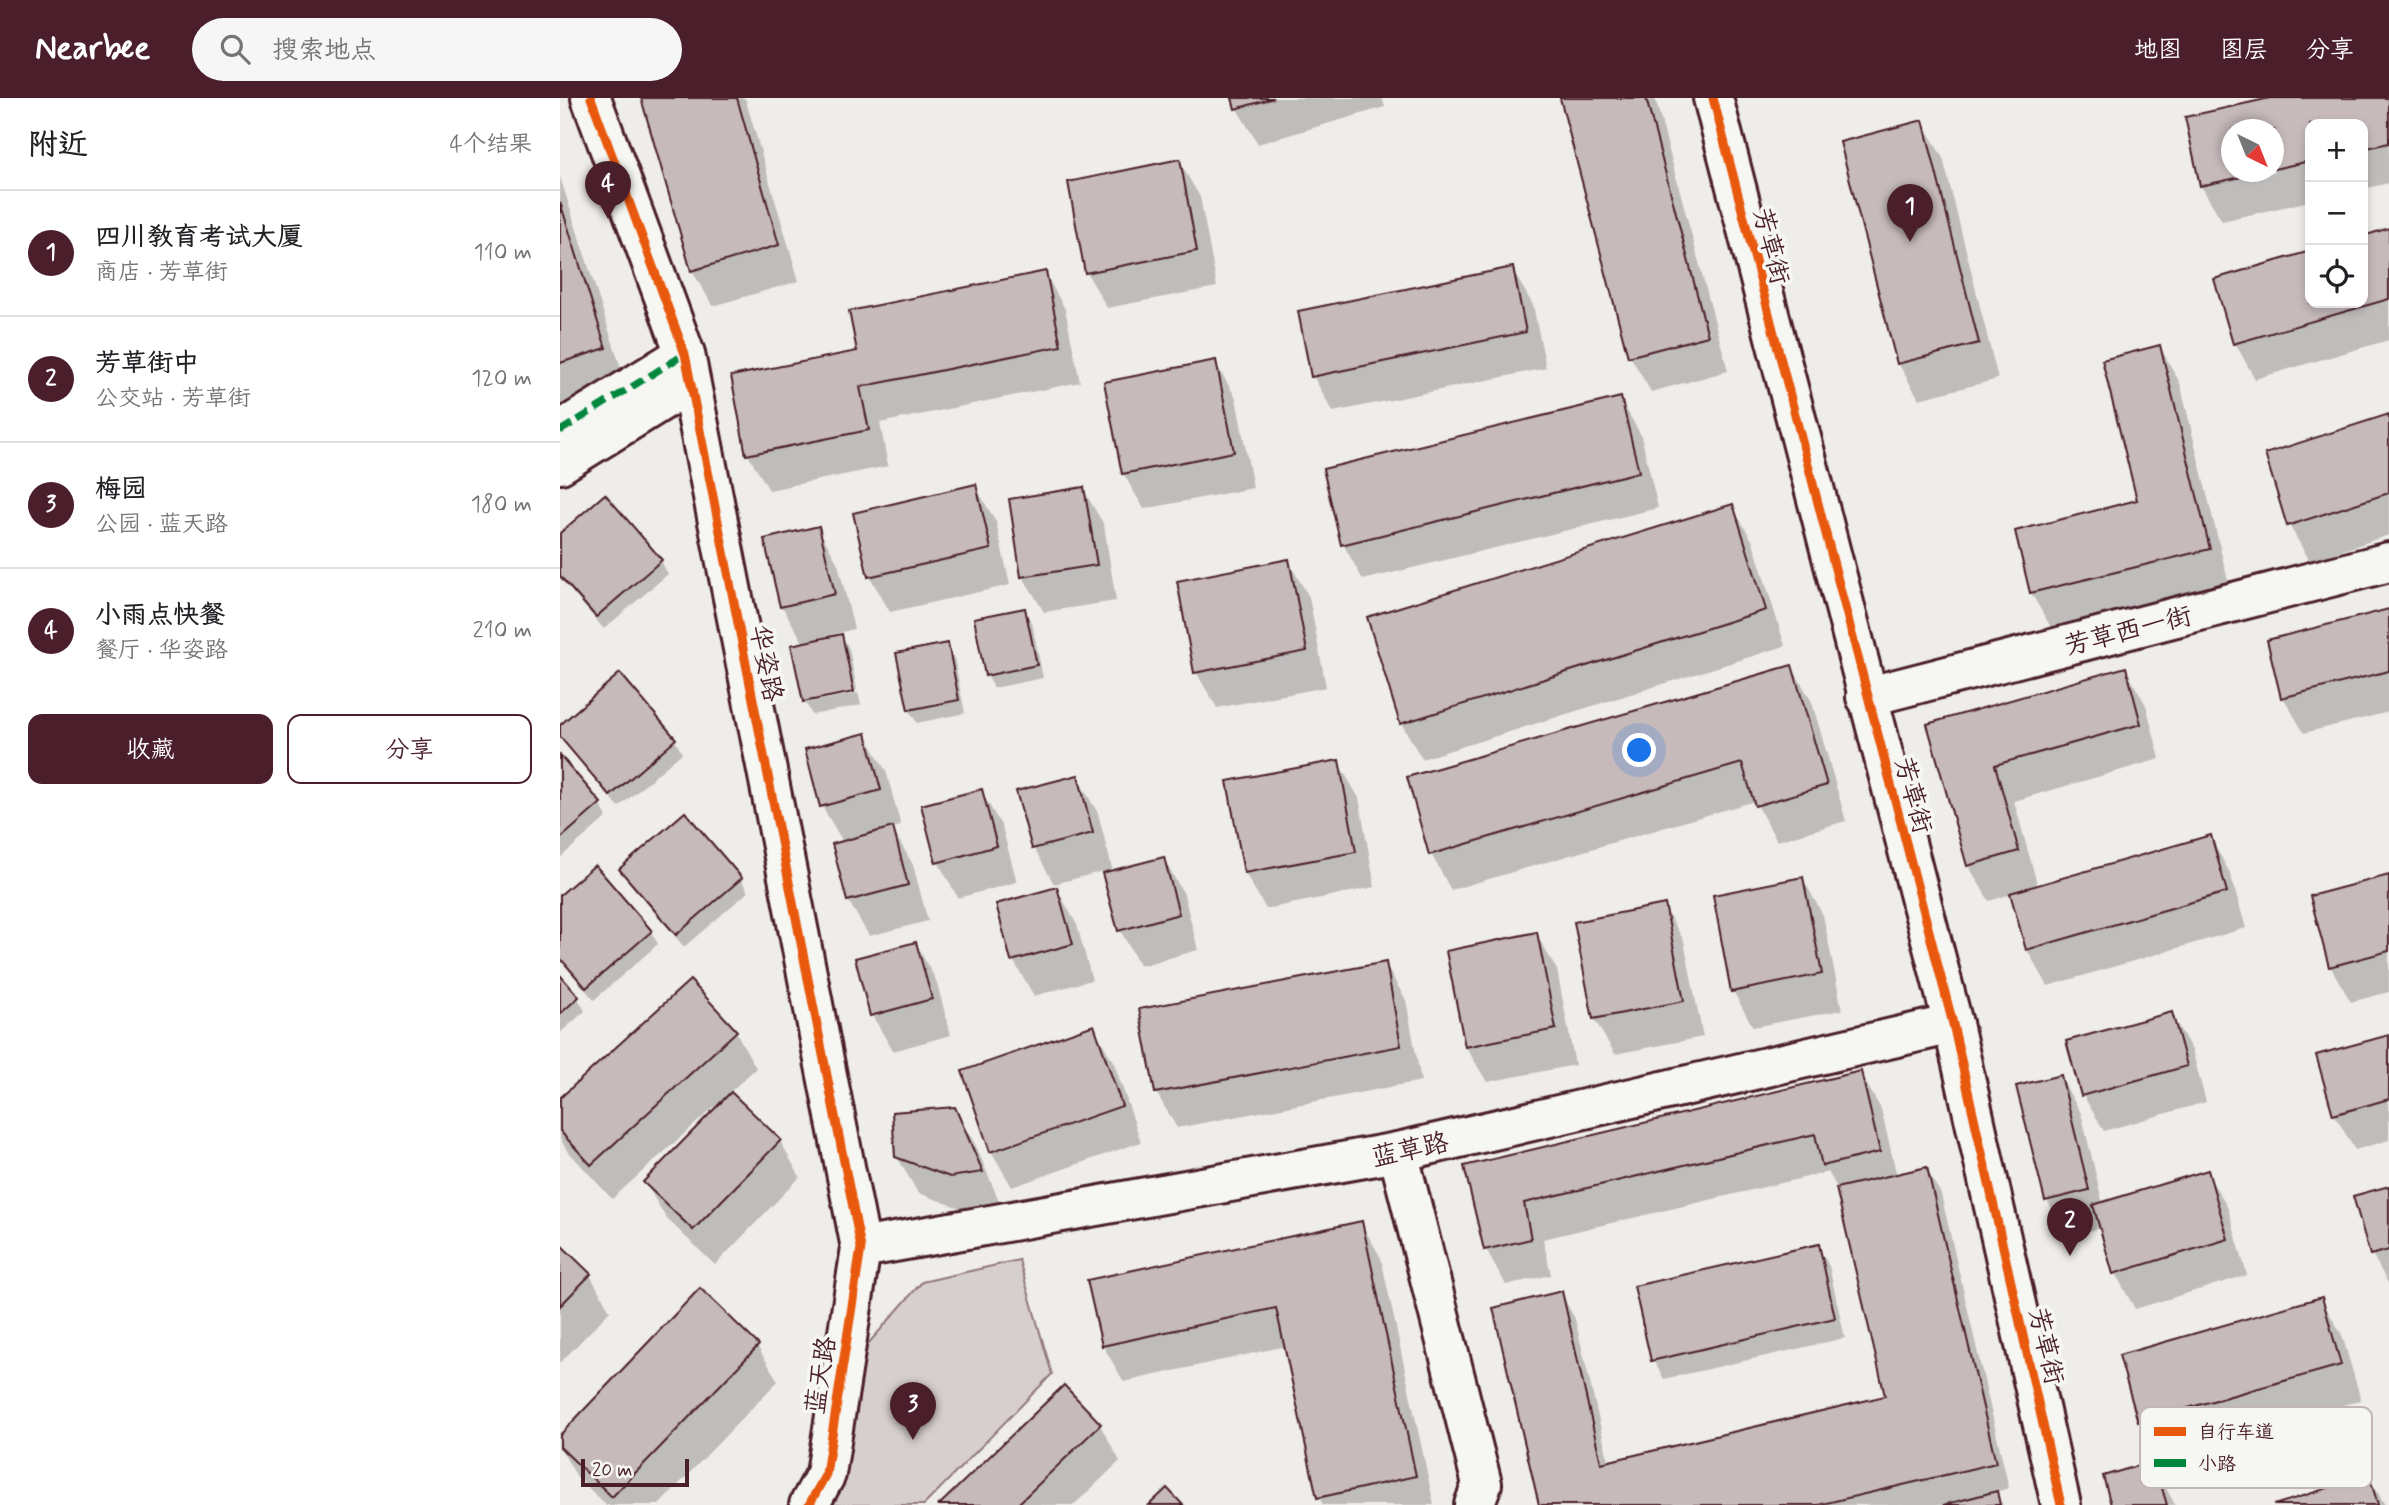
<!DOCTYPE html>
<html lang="zh">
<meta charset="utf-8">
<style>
:root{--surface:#fff;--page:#f6f6f6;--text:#202124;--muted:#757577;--line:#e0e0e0;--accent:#4a1f2b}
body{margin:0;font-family:Mynerve,"LXGW WenKai TC",sans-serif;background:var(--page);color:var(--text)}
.controls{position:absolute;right:21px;top:21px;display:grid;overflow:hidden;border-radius:14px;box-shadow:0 4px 10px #0003}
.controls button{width:63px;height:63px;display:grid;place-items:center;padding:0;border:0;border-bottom:2px solid var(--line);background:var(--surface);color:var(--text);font:35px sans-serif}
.compass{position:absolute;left:1661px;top:21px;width:63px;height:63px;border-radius:50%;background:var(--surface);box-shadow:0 4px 10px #0003;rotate:137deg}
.scale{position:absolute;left:21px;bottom:18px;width:108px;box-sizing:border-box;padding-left:7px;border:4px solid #4a1f2b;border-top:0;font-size:19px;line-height:24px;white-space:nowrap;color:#4a1f2b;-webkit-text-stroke:5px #f6f6f2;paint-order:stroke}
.you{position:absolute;left:1080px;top:653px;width:24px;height:24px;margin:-18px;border:5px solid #fff;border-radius:50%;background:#1a73e8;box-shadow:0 0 0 10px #1a73e833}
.badge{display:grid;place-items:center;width:46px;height:46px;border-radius:50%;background:var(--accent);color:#fff;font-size:23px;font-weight:700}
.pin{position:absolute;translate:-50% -58px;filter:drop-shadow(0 2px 4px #0008)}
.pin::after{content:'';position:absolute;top:37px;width:24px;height:21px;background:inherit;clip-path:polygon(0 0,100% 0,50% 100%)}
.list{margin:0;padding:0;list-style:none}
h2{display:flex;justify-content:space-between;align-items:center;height:91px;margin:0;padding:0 28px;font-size:30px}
h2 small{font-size:23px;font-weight:400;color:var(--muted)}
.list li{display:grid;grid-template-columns:46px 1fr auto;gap:21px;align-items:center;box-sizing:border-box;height:126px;padding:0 28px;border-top:2px solid var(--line)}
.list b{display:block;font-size:26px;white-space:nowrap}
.list p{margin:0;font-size:23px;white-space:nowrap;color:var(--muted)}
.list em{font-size:23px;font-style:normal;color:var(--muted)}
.actions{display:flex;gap:14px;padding:21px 28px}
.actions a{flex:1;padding:16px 0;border:2px solid var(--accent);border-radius:14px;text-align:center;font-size:24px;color:var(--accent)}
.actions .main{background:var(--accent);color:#fff}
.icon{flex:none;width:38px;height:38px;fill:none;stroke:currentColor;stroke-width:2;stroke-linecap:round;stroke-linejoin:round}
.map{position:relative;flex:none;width:1829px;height:1407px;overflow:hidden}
header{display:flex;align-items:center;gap:42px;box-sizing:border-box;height:98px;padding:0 35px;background:var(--accent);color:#fff}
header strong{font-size:33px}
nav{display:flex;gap:38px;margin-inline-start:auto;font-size:24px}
.search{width:490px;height:63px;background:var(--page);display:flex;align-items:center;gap:18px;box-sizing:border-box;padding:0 24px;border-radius:38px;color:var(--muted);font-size:26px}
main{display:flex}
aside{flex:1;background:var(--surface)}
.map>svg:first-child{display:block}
.green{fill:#d7cfce;stroke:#90777c;stroke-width:2}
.shadow{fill:#0003;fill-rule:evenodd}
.building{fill:#c6babb;stroke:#4a1f2b;stroke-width:2}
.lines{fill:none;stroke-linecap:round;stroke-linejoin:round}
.minor-casing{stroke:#4a1f2b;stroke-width:44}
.minor{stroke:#f6f6f2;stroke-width:38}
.quiet{stroke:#00873e;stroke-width:7;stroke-dasharray:14 7;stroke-linecap:butt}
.cycleway-casing{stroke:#f6f6f2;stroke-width:13}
.cycleway{stroke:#e8590c;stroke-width:9}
.labels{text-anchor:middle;stroke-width:7;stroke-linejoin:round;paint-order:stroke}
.street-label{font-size:26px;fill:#4a1f2b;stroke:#f6f6f2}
.key{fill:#f6f6f2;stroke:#c2b6b6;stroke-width:2}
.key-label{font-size:19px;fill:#4a1f2b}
</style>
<header>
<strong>Nearbee</strong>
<div class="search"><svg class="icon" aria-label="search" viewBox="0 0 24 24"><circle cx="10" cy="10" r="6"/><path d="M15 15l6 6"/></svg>搜索地点</div>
<nav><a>地图</a><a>图层</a><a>分享</a></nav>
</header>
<main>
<aside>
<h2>附近<small>4个结果</small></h2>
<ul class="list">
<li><span class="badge">1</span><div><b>四川教育考试大厦</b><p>商店 · 芳草街</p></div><em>110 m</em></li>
<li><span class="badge">2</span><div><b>芳草街中</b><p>公交站 · 芳草街</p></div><em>120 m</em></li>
<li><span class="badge">3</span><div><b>梅园</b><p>公园 · 蓝天路</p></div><em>180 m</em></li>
<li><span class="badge">4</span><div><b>小雨点快餐</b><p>餐厅 · 华姿路</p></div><em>210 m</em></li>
</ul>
<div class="actions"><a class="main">收藏</a><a>分享</a></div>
</aside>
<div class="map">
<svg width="1829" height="1407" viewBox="0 0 1829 1407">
<rect width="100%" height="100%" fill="#efedea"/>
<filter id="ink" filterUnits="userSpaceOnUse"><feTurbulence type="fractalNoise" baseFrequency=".0143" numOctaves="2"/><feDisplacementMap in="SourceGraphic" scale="14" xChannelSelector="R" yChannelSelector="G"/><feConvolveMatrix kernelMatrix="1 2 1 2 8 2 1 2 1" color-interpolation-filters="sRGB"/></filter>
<g filter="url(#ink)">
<path class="green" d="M459,1162l33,114 -128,131h-107l50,-160 55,-63z"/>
<g class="shadow">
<path d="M83,0h102l54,183 -86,25 -21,-35z"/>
<path d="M674,0h148l3,9 -127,37 -21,-35z"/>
<path d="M1002,0h93l73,273 -77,21 -21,-36z"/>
<path d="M1718,0h111v85l-26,6v-65h-53v77l-88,20 -21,-35 -14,-67zM1672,32h42v42h-42z"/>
<path d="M1362,24l21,36 55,221 -79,20 -21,-36z"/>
<path d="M619,63l21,36 17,90 -110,21 -20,-35z"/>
<path d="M0,79l66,207 -66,22z"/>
<path d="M1829,132v110l-134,39 -20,-36 -19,-63 94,-27v50h53v-65z"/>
<path d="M952,171l21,36 13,63 -213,44 -20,-36z"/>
<path d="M485,175l20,36 15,73 -200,41 8,43 -119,24 -21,-35 111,-103z"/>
<path d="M1600,249l20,36 49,202 -177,44 -21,-36 -14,-61 122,-30z"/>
<path d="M655,264l21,36 17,90 -109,21 -21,-36z"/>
<path d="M1060,301l21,36 17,73 -295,72 -20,-36z"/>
<path d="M1829,318v119l-79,26 -21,-36z"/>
<path d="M415,388l21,36 14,63 -120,27 -20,-35 -15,-63z"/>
<path d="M523,391l21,36 12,76 -72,11 -21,-35z"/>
<path d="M1172,408l21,36 32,104 -363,113 -21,-36z"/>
<path d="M258,430l20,36 16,65 -28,7 1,3 15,-3 7,13 8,41 -51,10v3l52,-10 3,12 -49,10 -7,-13 -1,-58 -22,-38z"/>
<path d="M0,437l101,26 7,13 -64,55 -44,-51z"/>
<path d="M728,463l21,36 17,90 -109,21 -21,-36z"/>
<path d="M464,512l8,13 11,55 -49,10 -7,-13z"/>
<path d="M1829,513v101l-85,21 -21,-36z"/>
<path d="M387,547l7,13 11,55 -48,10 -8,-13 -11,-56z"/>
<path d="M1232,569l20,35 34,119 -69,20 -22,-40 -304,89 -20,-36z"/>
<path d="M1565,571l21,36 14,54 -146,42 24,86 172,-50 20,36 16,55 -198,58 -21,-36 -15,-56 -23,7 -21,-36 -39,-140z"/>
<path d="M60,577l55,65 7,13 -63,54 -55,-64 -4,-6v-10z"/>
<path d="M305,637l21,36 15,55 -9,2 21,37 15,56 -59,15 -21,-36 -5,-58 -21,-36z"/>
<path d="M0,660l40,46 7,13 -47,41z"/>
<path d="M778,664l21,36 16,89 -109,22 -21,-36z"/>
<path d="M517,679l21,36 15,59 50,-13 21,35 14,56 -58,16 -20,-36 -16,-59 -50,13 -20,-36z"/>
<path d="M421,693l21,36 15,55 -59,16 -20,-36z"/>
<path d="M61,771l120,10 7,13 -64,55 -55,-65z"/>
<path d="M1829,779v115l-38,10 -21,-36z"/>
<path d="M1243,781l20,36 19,95 -89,17 -20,-36z"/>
<path d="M497,791l20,36 15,55 -58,16 -21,-36z"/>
<path d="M0,799l91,35 7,12 -64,56 -34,-40z"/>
<path d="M1104,808l20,35 19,96 -88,17 -21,-35z"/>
<path d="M976,836l21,36 18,95 -88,17 -21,-35z"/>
<path d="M356,846l20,36 15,55 -58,16 -21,-36z"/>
<path d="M825,866l21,36 15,81 -244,47 -21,-36z"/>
<path d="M0,879l18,21 7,13 -25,22z"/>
<path d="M130,884l46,50 20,36 -27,25 51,48 20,36 -85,88 -49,-47 -21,-36 81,-82 -2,-2 -112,101 -46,-50 -6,-11v-38z"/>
<path d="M1611,916l21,36 14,52 -102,29 -21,-36z"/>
<path d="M533,929l21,36 27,79 -129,45 -21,-36z"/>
<path d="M1829,939v103l-34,10 -21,-36z"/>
<path d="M1301,976l20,35 16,67 29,-7 15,25 68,294 -14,4 8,13h-462l20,-212 14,26 34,144 278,-66 -48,-206 -11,-19 -285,67 8,36 -45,10 -20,-36 -19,-82z"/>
<path d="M1500,979l21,36 22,91 104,-31 21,35 19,67 -112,34 -20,-36 -14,-45 -34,8 -20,-36z"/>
<path d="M394,1010l21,36 27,64 -31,4 -53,-19 -21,-36z"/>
<path d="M1829,1089v98l-17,-31z"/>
<path d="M801,1125l20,35 53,247h-111l-4,-8 -33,-151 -162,36 -21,-36 -14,-64z"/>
<path d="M0,1148l30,29 20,36 -50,52z"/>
<path d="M1258,1148l11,20 16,72 -181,41 -11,-19z"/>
<path d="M1761,1201l21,36 19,65 -200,58 -21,-36 -19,-66z"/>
<path d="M197,1248l21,35 -119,124h-53l-29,-28 -17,-29v-11z"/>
<path d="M540,1327l20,36 -46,44h-132z"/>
<path d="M1593,1365l22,42h-62z"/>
<path d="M1809,1380l16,27h-105z"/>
</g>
<g class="building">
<path d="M81,0h96l42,147 -88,26z"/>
<path d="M672,0h42l-39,11z"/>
<path d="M1000,0h86l62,238 -80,21z"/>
<path d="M1710,0h119v45l-26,6v-25h-53v37l-36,8v-39h-42v42h32l-64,14 -15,-69z"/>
<path d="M1363,22l56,223 -82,21 -57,-222z"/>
<path d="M620,61l17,92 -112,22 -17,-91z"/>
<path d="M0,104l46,146 -46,15z"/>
<path d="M1829,130v71l-156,45 -19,-65 96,-28v52h53v-67z"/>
<path d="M953,169l13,65 -215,45 -13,-66z"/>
<path d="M486,173l15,75 -201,41 9,43 -123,25 -15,-79 126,-25 -8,-40z"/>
<path d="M1600,247l50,204 -180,44 -15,-62 122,-31 -35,-140z"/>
<path d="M656,262l18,92 -112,22 -18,-92z"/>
<path d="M1061,299l18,75 -298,73 -18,-76z"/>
<path d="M1829,316v79l-102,33 -22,-72z"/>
<path d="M416,386l15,65 -123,28 -15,-64z"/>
<path d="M524,389l13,78 -76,12 -12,-78z"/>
<path d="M45,396l57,66 -66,57 -36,-41v-43z"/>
<path d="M1173,406l33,106 -366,114 -33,-107z"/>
<path d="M259,428l16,68 -55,13 -16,-68z"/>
<path d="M729,461l18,92 -113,22 -17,-92z"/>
<path d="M465,510l12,57 -52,11 -11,-58z"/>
<path d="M1829,511v62l-108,27 -14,-58z"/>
<path d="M282,536l12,58 -51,10 -12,-57z"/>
<path d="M388,545l11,57 -51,10 -12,-57z"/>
<path d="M1232,567l35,120 -72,21 -13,-43 -313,92 -22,-78z"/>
<path d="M1566,569l15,57 -146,41 24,86 -52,15 -40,-142z"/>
<path d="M60,575l56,66 -66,57 -50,-59v-12z"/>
<path d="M306,635l15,57 -61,17 -15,-58z"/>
<path d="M0,657l41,48 -41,36z"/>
<path d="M779,662l17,92 -112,21 -17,-92z"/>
<path d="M518,677l15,58 -61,16 -16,-58z"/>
<path d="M422,691l15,57 -61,17 -15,-58z"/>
<path d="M125,714l57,66 -66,57 -57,-66z"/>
<path d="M333,729l15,58 -61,16 -15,-57z"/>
<path d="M1651,737l16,57 -201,58 -16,-57z"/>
<path d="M604,759l15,57 -61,17 -16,-58z"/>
<path d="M35,767l57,66 -66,57 -26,-30v-63z"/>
<path d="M1829,777v76l-60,16 -19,-71z"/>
<path d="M1243,779l19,97 -91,18 -18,-97z"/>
<path d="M497,789l16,57 -62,17 -15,-57z"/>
<path d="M1105,806l19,97 -91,18 -19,-97z"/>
<path d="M977,834l19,97 -91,18 -19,-96z"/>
<path d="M356,844l16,57 -62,17 -15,-58z"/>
<path d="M826,864l15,84 -246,47 -16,-84z"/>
<path d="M0,877l19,22 -19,17z"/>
<path d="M130,882l47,51 -146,134 -31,-34v-33z"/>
<path d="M1612,914l15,54 -106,30 -15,-55z"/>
<path d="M534,927l28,81 -132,46 -28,-81z"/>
<path d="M1829,937v64l-56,16 -17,-60z"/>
<path d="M1301,973l19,81 -58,14 -7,-32 -291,69 7,36 -47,11 -20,-84z"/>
<path d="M1501,977l28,115 -44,11 -29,-115z"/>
<path d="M171,994l50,48 -88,90 -50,-48z"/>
<path d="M395,1009l28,65 -33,5 -55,-20 -3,-45z"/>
<path d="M1367,1069l69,296 -178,42h-279l-46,-197 69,-17 39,172 284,-67 -49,-208z"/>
<path d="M1648,1072l20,69 -115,35 -20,-69z"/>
<path d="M1829,1088v64l-19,5 -17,-59z"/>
<path d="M802,1123l54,255 -99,22 -41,-190 -174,38 -15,-66z"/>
<path d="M0,1146l31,30 -31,32z"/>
<path d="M1259,1146l16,74 -184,43 -17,-75z"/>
<path d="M140,1190l59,57 -147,152 -52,-50v-12z"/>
<path d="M1762,1199l19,68 -203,57 -19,-67z"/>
<path d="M504,1287l37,39 -84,81h-78z"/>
<path d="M1594,1363l13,44h-56l-8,-29z"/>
<path d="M1809,1377l9,30h-104z"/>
<path d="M607,1390l16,17h-34z"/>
<path d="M1437,1393l3,14h-57z"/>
</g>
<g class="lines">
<g class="minor-casing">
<g id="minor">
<path d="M31,0l94,256 176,894 -35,226 -17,31"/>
<path d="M1153,0l240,926 108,481"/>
<path d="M0,333l125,-77"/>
<path d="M0,366l130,-81"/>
<path d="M1306,599l523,-135"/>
<path d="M838,1054l84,332 -8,21"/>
<path d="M301,1150l537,-96 555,-128"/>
</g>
</g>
<use href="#minor" class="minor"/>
<path class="quiet" d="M0,333l125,-77"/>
<g class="cycleway-casing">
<g id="cycleway">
<path d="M31,0l94,256 176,894 -35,226 -17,31"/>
<path d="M1153,0l240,926 108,481"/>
</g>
</g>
<use href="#cycleway" class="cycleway"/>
</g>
</g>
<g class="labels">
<g class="street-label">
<text transform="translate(1212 148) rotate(76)" y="9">芳草街</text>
<text transform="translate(1568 532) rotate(-14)" y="9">芳草西一街</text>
<text transform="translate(207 565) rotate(79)" y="9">华姿路</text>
<text transform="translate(1354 697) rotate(75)" y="9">芳草街</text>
<text transform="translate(850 1051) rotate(-12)" y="9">蓝草路</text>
<text transform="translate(1487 1248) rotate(77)" y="9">芳草街</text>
<text transform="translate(260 1277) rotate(-81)" y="9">蓝天路</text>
</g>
</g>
<rect x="1580" y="1309" width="232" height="81" rx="10" class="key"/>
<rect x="1594" y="1329" width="32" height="9" fill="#e8590c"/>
<rect x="1594" y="1361" width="32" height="8" fill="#00873e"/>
<g class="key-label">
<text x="1638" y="1340">自行车道</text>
<text x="1638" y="1372">小路</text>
</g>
</svg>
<div class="controls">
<button>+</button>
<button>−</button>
<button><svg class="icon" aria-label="locate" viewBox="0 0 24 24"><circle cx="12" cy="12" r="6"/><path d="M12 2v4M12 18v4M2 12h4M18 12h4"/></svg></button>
</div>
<svg class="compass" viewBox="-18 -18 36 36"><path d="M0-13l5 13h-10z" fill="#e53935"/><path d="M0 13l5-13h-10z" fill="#757577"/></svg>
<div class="scale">20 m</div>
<div class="you"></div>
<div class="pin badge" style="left:1350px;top:144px">1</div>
<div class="pin badge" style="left:1510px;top:1158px">2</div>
<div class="pin badge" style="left:353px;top:1342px">3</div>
<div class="pin badge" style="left:48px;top:121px">4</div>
</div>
</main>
